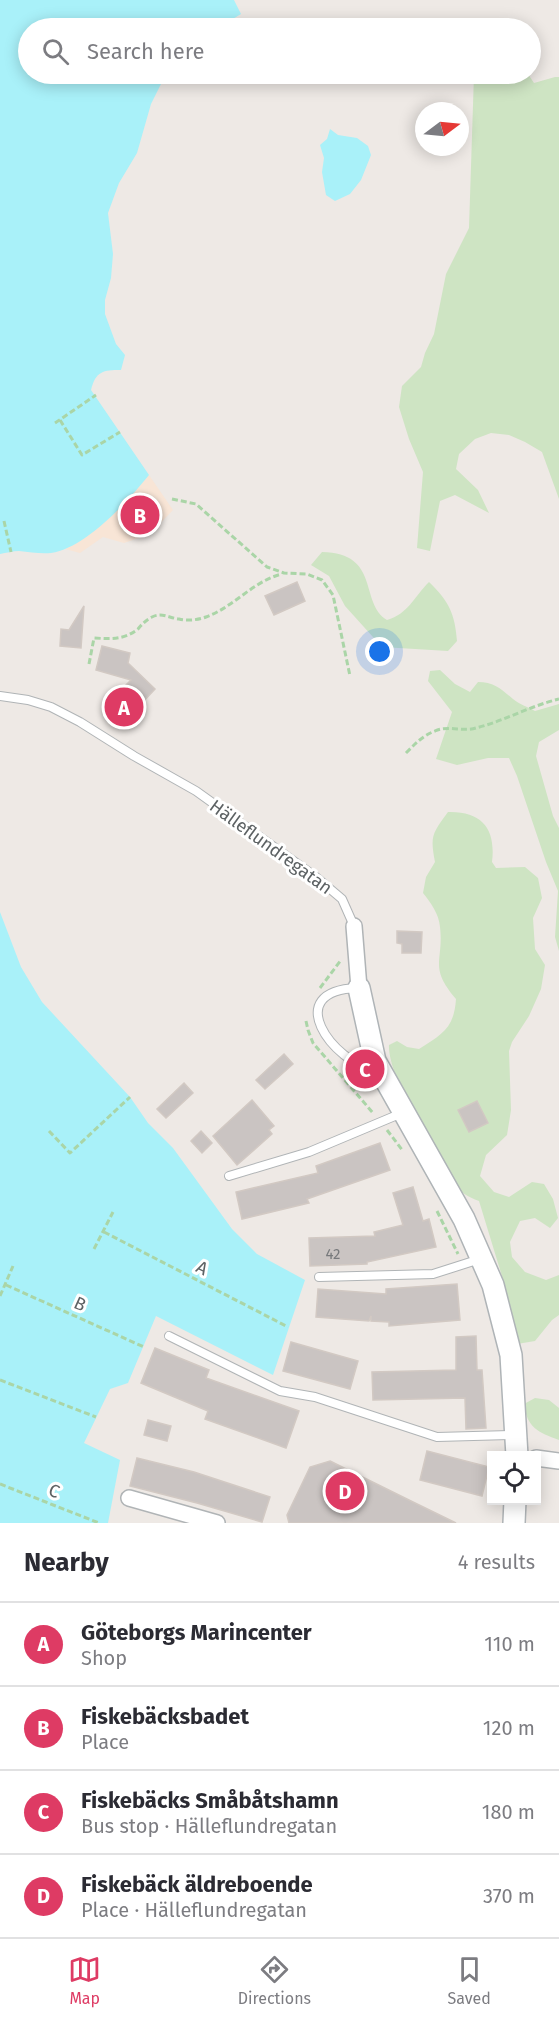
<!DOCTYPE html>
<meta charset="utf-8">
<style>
:root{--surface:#fff;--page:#f7f7f7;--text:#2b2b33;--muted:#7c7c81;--line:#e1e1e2;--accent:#de3b64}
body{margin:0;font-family:"Fira Sans",sans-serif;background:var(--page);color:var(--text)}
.controls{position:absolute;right:18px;bottom:18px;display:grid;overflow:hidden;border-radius:0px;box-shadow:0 3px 15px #0003}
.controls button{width:54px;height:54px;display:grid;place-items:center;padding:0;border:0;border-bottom:2px solid var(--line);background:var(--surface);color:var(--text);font:30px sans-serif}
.compass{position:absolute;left:415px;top:102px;width:54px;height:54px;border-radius:50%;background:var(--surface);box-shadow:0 3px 15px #0003;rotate:74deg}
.you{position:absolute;left:380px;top:652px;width:21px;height:21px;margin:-15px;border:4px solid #fff;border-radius:50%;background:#1a73e8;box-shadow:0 0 0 9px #1a73e833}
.badge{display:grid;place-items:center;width:39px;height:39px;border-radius:50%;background:var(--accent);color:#fff;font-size:20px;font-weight:700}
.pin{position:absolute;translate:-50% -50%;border:3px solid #fff;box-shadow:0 2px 6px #0006}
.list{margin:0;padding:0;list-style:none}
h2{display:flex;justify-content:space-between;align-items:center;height:78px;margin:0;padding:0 24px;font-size:26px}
h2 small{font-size:20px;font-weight:400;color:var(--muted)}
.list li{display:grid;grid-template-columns:39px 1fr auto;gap:18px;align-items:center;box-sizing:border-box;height:84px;padding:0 24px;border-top:2px solid var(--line)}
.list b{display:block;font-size:22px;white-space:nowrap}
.list p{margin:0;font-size:20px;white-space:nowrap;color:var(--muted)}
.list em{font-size:20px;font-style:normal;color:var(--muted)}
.icon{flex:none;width:33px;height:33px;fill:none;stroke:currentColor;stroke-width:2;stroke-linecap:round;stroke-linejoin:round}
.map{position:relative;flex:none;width:559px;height:1523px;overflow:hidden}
.search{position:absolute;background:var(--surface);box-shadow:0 3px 15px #0003;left:18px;right:18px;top:18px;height:66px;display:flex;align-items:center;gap:15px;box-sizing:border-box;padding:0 21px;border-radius:33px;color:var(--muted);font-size:22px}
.sheet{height:414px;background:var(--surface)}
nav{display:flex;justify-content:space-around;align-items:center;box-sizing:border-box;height:84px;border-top:2px solid var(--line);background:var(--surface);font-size:16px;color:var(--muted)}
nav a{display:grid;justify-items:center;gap:3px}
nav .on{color:var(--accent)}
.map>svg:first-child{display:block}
.green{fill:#cee4c3}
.sand{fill:#f8e5d6}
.water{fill:#a9f1f9}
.building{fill:#cac4c2;stroke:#d2c9c3;stroke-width:1.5}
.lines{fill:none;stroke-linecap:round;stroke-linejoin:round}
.lane-casing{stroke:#b0b4b6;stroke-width:10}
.street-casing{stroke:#b0b4b6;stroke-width:18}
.secondary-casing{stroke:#afb4b7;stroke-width:24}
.path{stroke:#aad5a7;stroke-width:3;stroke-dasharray:6 3;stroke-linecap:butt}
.lane{stroke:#fff;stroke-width:8}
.street{stroke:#fff;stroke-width:15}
.secondary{stroke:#fff;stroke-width:21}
.labels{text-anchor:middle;stroke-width:6;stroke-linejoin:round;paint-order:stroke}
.number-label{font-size:15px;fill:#787a7c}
.street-label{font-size:18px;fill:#5d6264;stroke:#fff}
</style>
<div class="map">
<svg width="559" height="1523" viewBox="0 0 559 1523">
<rect width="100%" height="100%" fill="#eee9e5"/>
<g class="green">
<path d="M474,74h54l6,9 21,-6h4v422l-17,-47 -17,-10 -16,-7 -18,-2 -16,6 -16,15 -3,15 22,21 11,23 -34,-18 -15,6 -10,50 -13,-3 6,-76 -14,-33 -10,-32 3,-21 19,-19 4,-14 9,-19 12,-60 23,-46z"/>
<path d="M322,552c59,1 37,51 65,68 21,-6 27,-23 42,-38 20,19 26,32 28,59l-9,10 -66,-4 -37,-41 -16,-30 -18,-11z"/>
<path d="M440,670l15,14 15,8 8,-10c16,0 23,7 35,17 6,5 15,8 22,12l24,-7v26l-20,12 -3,14 17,60 6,12v123l-4,-14 3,-46 -12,-29 -29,-86 -8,-18h-21l-31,7 -21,-6 16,-47 -24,-31 2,-10z"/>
<path d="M448,812c35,-1 48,18 44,50l4,6 29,-1 13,11 4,20 -9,20 2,31 10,16 -4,24 -12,27 -17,26 -3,9 2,59 -4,25 -21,20 -6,21 14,16 15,5 23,-15 12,2 9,15 5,19 -8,10 -15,-10 -15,3 -10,21 2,15 13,15 21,8 13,-5v40l-7,5 -17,21 -18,3 -11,-26 -1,-32 -26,-85c-11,-4 -19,-9 -26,-18 -18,-25 -66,-109 -64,-138l8,-4 10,6 12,2c23,-15 35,-20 37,-50 -28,-33 -12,-37 -16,-72 -1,-13 -9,-24 -17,-34l3,-16 9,-15c-5,-26 -3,-28 13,-50z"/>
<path d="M535,1398l14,2 10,8v32c-21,-8 -32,-12 -35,-36z"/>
</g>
<path class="sand" d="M149,475l24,35 -23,24 -26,9 -21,-6 -23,16 -15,-4c34,-20 58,-44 84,-74z"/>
<g class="water">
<path d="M0,0h234l7,14 -23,14h-190v46h138l-15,30 -14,49 -18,30 -11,30 5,41 -2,24 -6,22v14l11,30 9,11 -4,15c-18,0 -25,1 -30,20l58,85c-21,26 -63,73 -98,78 -11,1 -21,-1 -32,-2 -6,0 -13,2 -19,3z"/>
<path d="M330,129l8,6 19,3 11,8 3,9 -10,25 -11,14 -15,7 -9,-6 -4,-23 2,-14 -4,-13 7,-6z"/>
<path d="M0,912l21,55 21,35 88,95 18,26 25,25 59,81 25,25 48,26 -32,95 -117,-59 -28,67 -18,6 -26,54 36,17 -12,63h-108z"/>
</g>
<g class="building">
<path d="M297,582l8,19 -31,14 -9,-19z"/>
<path d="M84,606l-3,42 -21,-2 1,-17 8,1z"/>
<path d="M102,646l28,7 -2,10 27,26 -29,31 -18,-17 23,-23 -35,-10z"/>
<path d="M397,931l25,1 -1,21h-19v-9l-5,-1z"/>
<path d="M284,1054l9,10 -28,25 -9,-9z"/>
<path d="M184,1083l9,10 -27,25 -9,-9z"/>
<path d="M252,1100l22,26 -5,4 3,4 -35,31 -24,-29z"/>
<path d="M477,1101l11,22 -19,9 -11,-22z"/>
<path d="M201,1131l11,12 -10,10 -11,-12z"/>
<path d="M380,1143l10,27 -83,29 2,4 -67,16 -6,-27 82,-19 -2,-7z"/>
<path d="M413,1187l10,34 6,-2 7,28 -69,15v2l-57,2 -1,-28 66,-2 -1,-4 29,-7 -10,-32z"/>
<path d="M457,1284l3,36 -71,6v-4l-18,-1v-5l-2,5 -53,-4 2,-28 68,5v-5z"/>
<path d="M476,1336l1,34h5l4,58 -20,1 -1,-31 -92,2 -1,-28 84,-2v-33z"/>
<path d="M291,1342l67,19 -8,28 -67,-18z"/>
<path d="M155,1348l54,22 -3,8 93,33 -13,37 -81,-29 3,-8 -67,-28z"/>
<path d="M148,1420l23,6 -4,15 -23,-6z"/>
<path d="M427,1451l62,16 -7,29 -62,-16z"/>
<path d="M137,1458l57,14 76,25 -8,25 -65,-19 -67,-17z"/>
<path d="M330,1461l83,41 43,21h-167l-2,-8 23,-48z"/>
</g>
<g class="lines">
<g class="lane-casing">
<g id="lane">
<path d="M0,696l28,4 23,7 29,15 54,34 62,35 120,86 26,22 12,27"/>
<path d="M357,988c-76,3 -26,73 20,84"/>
<path d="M229,1176l80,-24 93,-39"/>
<path d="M319,1277l114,-3 47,-15"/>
<path d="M169,1336l111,55 35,6 122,40 76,-2"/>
</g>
</g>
<g class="street-casing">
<g id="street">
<path d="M354,926l5,62"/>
<path d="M536,1458l23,3"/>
<path d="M129,1498l88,25"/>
</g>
</g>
<g class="secondary-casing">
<g id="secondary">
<path d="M359,988l16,73 89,158 29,66 18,70 6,101"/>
<path d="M514,1523l1,-23"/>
</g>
</g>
<g class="path">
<path d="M60,420l22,35 38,-23"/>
<path d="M55,423l41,-28"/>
<path d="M172,499l24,5 71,63 17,6 23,1 15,6 11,15 17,81"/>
<path d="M4,521l7,31"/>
<path d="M89,664l5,-26c17,1 30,2 44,-9 4,-5 8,-9 14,-12 10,-5 17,1 27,2 8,2 19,1 27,-2 28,-10 47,-36 76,-43"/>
<path d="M406,753c9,-9 16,-17 29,-22 13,-6 28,1 41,-3 28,-7 54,-22 83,-29"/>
<path d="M320,988l21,-28"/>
<path d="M306,1021l2,9 5,13 60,70"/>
<path d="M387,1130l16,21"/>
<path d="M49,1131l21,22 60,-56"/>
<path d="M437,1211l21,43"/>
<path d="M104,1232l184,95"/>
<path d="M94,1249l19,-37"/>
<path d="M6,1285l138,62"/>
<path d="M0,1296l13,-30"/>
<path d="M0,1380l96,37"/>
<path d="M0,1484l99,39"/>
</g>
<use href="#lane" class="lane"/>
<use href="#street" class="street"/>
<use href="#secondary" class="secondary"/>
</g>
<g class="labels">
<g class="number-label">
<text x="333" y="1259">42</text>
</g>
<g class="street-label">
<text transform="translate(271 847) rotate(36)" y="6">Hälleflundregatan</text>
<text transform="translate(202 1268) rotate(27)" y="6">A</text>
<text transform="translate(80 1304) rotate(24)" y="6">B</text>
<text transform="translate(54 1491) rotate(21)" y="6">C</text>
</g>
</g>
</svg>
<div class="controls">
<button><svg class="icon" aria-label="locate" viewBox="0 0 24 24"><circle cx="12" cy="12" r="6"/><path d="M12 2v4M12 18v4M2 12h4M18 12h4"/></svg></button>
</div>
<svg class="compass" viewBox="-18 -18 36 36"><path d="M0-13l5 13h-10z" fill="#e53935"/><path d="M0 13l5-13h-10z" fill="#7c7c81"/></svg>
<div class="you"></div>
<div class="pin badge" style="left:124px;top:707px">A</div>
<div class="pin badge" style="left:140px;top:515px">B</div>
<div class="pin badge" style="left:365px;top:1069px">C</div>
<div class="pin badge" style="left:345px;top:1491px">D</div>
<div class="search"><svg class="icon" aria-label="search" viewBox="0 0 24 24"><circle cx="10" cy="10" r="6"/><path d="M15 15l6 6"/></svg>Search here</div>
</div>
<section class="sheet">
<h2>Nearby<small>4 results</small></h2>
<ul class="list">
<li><span class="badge">A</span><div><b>Göteborgs Marincenter</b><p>Shop</p></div><em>110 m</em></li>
<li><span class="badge">B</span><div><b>Fiskebäcksbadet</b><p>Place</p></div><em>120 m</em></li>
<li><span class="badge">C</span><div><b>Fiskebäcks Småbåtshamn</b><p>Bus stop · Hälleflundregatan</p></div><em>180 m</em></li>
<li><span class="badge">D</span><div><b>Fiskebäck äldreboende</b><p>Place · Hälleflundregatan</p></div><em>370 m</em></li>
</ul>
</section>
<nav>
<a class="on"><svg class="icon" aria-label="map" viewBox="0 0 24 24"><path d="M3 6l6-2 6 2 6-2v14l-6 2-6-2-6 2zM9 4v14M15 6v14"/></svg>Map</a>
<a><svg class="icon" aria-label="directions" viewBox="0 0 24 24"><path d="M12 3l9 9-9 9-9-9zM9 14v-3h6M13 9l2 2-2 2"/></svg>Directions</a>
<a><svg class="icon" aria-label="saved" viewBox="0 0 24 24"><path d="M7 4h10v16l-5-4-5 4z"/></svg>Saved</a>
</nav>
